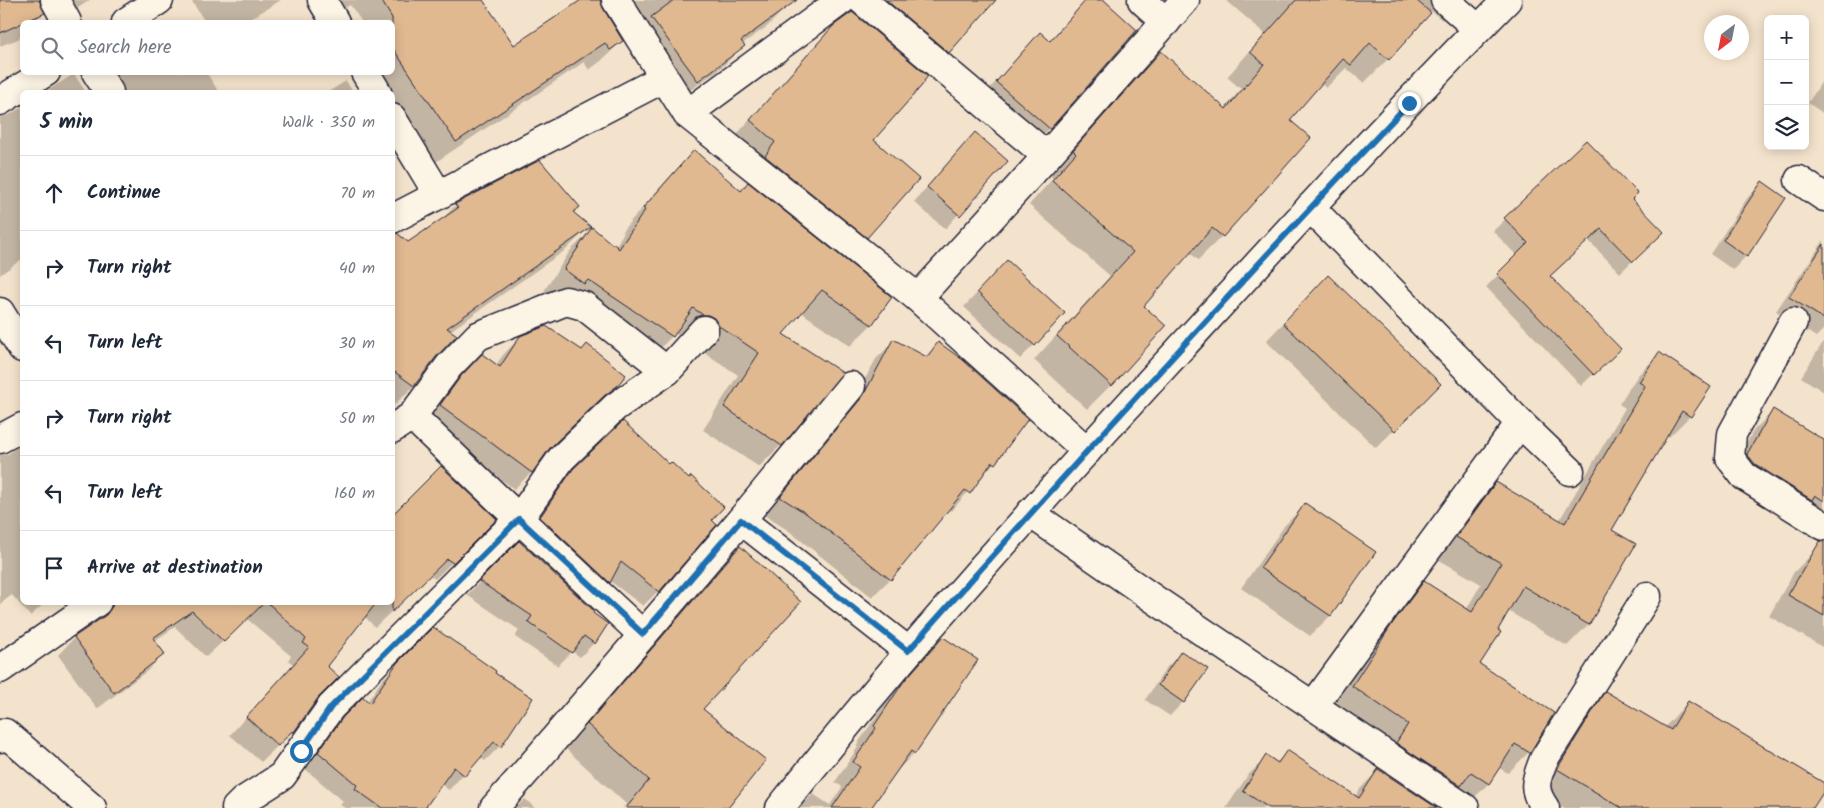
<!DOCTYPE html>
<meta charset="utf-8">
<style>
:root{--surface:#fff;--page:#f6f6f7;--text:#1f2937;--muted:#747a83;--line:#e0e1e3}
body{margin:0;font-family:Kalam,sans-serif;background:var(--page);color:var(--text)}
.controls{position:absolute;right:15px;top:15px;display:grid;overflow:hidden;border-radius:8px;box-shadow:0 2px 12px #0003}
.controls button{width:45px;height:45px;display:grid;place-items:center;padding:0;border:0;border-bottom:1px solid var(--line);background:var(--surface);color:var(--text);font:25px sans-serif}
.compass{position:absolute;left:1704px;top:15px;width:45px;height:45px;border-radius:50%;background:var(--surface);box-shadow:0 2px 12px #0003;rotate:212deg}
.stop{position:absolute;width:15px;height:15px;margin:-11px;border:4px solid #1f6fb2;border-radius:50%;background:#fff}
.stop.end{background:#1f6fb2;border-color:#fff;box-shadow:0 1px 5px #0008}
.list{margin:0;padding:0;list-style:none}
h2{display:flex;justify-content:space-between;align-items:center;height:65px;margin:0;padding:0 20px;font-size:21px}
h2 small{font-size:16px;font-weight:400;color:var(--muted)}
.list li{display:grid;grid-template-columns:32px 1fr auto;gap:15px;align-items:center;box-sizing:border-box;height:75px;padding:0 20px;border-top:1px solid var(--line)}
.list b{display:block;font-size:19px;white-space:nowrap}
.list em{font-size:16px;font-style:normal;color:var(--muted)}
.icon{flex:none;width:28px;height:28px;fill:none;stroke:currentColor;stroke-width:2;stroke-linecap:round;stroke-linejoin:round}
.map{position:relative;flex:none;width:1824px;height:808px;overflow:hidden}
.search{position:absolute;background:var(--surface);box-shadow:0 2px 12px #0003;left:20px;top:20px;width:375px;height:55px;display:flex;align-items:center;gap:12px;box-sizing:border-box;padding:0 18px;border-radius:8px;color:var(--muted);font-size:19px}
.panel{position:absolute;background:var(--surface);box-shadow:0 2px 12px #0003;left:20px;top:90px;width:375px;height:515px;border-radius:8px}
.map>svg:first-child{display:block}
.shadow{fill:#0003}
.building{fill:#e0b991;stroke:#22223b}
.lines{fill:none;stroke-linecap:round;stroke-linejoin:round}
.minor-casing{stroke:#22223b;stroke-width:31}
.minor{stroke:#fcf5e5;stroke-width:28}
.route{stroke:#1f6fb2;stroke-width:6}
</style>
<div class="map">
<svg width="1824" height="808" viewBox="0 0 1824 808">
<rect width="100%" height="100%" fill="#f4e3cc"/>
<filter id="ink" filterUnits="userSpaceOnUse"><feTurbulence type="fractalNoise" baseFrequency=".02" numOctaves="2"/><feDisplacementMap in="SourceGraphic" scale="10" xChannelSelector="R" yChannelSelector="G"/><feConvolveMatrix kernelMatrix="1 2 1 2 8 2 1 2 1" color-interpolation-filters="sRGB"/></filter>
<g filter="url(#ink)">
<g class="shadow">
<path d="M0,0h39l4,13 -9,9h-12v12l-4,5 -18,7z"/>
<path d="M63,0h27l-18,12z"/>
<path d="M191,0h90l-36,22h-40z"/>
<path d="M339,0h142l32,47 71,-47h200l4,5 -20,21 -26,18 1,2 -20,20 -46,34 -68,-88 -9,-8 22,37 -21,20 -12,9 -5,-8 -148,100 -44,-64v-6h-3l-13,-20h16v-50h-30l-12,-17 -5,3z"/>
<path d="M858,0h125l-35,52 -20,20z"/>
<path d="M1087,0h15l34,30 -87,99 -20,20 -52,-47 63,-68 9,8z"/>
<path d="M1226,0h236l-20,20 -11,-9 -43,48 -24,24 -18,-15 -20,20 -6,-5 -31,37 -29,73 -38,43 -24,24 -9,-8 -47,54 22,20 -53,59 -24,24 -53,-49 76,-84 -81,-71 24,-27 -3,-3 87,-98 24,-24 63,56 17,-20 -14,-12 38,-43z"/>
<path d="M834,27l39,113 -7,97 -19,19 -115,-116 83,-94z"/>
<path d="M116,72h90l13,20h-123z"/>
<path d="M74,74l12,18h-41z"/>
<path d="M1824,78v36l-16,-11z"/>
<path d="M346,81l7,11h-25z"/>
<path d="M22,107v152l-22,16v-158l9,-2z"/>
<path d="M1586,142l44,57 32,33 -42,41 -32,-33 -39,37 58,84 -26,25 -95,-99 31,-31 -24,-25z"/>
<path d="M961,148l45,13 -61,68 -31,-27z"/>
<path d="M694,152l46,39 8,-7 142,114 -19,27 -21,21 -49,-34 -20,22v111l-22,22 -56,-37 35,-55 -63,-42 -24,25 -89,-53 -18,-14 26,-40 22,-22 23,18 9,-15 -2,-1 51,-58z"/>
<path d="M1762,183l-16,73 -13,14 -23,-16 38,-57z"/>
<path d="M456,205l123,2 -7,7 17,13 -22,22 -117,82 -15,25 -21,30 -22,21v-172l16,9 29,-20z"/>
<path d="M1824,240v89l-8,8 -40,-26z"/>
<path d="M993,276l41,69 -14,14 -56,-52z"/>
<path d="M1310,295l84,135 -18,18 -110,-107z"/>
<path d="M520,337l96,49 -68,63 -17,24 -17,16 -90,-67 20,-28 39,-38 13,9 7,-10z"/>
<path d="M894,341l31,16 13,-13 56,119 -43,48 -3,-2 -58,70 -18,18 -83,-66 -25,-16 81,-100 31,-56z"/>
<path d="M1824,341v51l-23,-15z"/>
<path d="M1659,354l31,62 -21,21 -3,-2 -56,96 25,14 -47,80 -21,21 -59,-35 -30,53 51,88 -21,21 -9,-5 -10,15 -21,21 -136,-96 42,-64 29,-41 21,-21 42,28 15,-26 -45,-26 39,-53 21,-21 63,37 66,-113 -6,-4 19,-29z"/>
<path d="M1773,411l51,30v91l-95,-59 25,-43z"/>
<path d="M22,444v158h24l-16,14 -18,-21 -12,9v-149l8,-1z"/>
<path d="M574,470l136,50 -52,71 -15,15 -33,-25 -16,16 -69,-64 33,-47z"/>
<path d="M1305,505l69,47 -44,64 -20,20 -69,-48 44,-63z"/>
<path d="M392,513l2,3 101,3 -60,60 -5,-4 -55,52 -11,-11 -39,51 -8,30 -24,34 -32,31 -31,-27 63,-71 -5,-4 3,-4 -44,-37 -41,38 -31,-30 -21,14 10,13 -17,17 -50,38 -39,-54 16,-17 21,-14 23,-22h274z"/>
<path d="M519,542l75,101 -14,14 -8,-6 -14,15 -43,-29 4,-7 -52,-35z"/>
<path d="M740,547l-39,162 25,99h-103l3,-4 -61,-56 151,-177z"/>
<path d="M1814,552l10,5v91l-55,-32 25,-44z"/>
<path d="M433,629l67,117 -15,15 -6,-4 -30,33 -8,-6 -17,24h-79l-5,-3 3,-4 -39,-33 24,-34 35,-35 4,3 15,-22z"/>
<path d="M943,638l-29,115 -18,19 -27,36h-70l14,-14 17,11 12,-18 -7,-5 23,-35 -2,-1 30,-44 38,-45z"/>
<path d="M1181,653l2,49 -13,14 -25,-16 22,-33z"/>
<path d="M1606,693l58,35 24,-26 136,82v4l-12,20h-250l-27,-16 48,-77z"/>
<path d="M1287,752l68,45 5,-8 18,-19 57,38h-209l22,-33 19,-18 9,6z"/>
<path d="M525,799l10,9h-20z"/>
</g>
<g class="building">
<path d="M0,0h39l6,13 -45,20z"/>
<path d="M381,0h102l31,45 67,-45h19l3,8 20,33 -13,9 -5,-7 -149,99 -64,-95v-29z"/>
<path d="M674,0h123l-56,41 4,5 -47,35 -47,-64z"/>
<path d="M886,0h110l-47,53z"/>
<path d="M1086,0h18l33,30 -87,99 -54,-47 44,-50 10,9z"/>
<path d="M1296,0h120l15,13 -42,47 -19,-17 -19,22 -8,-6 -53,61 21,18 -88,99 -11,-9 -68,78 22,20 -54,60 -55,-50 76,-84 -81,-72 24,-27 -3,-3 88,-99 65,58 38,-45 -14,-12z"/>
<path d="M852,12l76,64 -4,5 1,1 -51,58 45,39 -52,59 -102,-82 10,-14 -25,-22 83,-94z"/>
<path d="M975,132l33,29 -48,55 -33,-29z"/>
<path d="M1586,140l52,53 -6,6 32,33 -31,30 -32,-33 -51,47 71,73 -27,26 -97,-101 31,-31 -24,-25z"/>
<path d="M694,150l47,41 7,-9 144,115 -20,28 -50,-35 -39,44 60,39 -61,73 -58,-39 35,-54 -40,-27 -5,-8 -6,-3h-5l-10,-7 -20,29 -85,-57 -4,4 -20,-15 28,-42 20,17 1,-1 6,6 26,-39 -2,-2z"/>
<path d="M540,160l40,47 -7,5 18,15 -144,101 10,7 -21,22 -22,29 -22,-16v-136l5,-1 11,9 50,-34 -3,-4z"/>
<path d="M1762,181l24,17 -39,59 -24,-17z"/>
<path d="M1824,244v75l-35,-22z"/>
<path d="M1007,260l58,53 -30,33 -58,-54z"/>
<path d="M1328,275l113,109 -46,47 -112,-108z"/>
<path d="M546,326l36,24 5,-6 39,31 -9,11 -13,10 -54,52 -18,25 -92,-68 21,-29 21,-22 18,13 20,-31z"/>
<path d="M893,339l34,18 11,-15 25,18 65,59 -33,45 -3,-2 -22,32 -5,-4 -74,90 -84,-66 -27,-17 83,-101z"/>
<path d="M1659,352l52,35 -20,30 -9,-6 -70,119 24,14 -47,81 -66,-39 -25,44 3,2 -21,32 74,49 -24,40 -15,-9 -26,40 -18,-12 -10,14 -65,-43 12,-19 -56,-38 42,-65 30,-40 48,31 29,-49 -45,-26 40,-55 69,41 80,-137 -6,-4z"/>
<path d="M1773,409l51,31v61l-9,-6 -3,5 -57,-36 -8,-10z"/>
<path d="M623,421l46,43 2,-2 18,17 2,-3 33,31 -12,13 5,5 -58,67 -38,-30 -11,21 -70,-66 33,-48z"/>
<path d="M441,466l56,53 -44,44 -6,-4 -55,53v-97z"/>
<path d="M1305,503l71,49 -45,64 -71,-48z"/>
<path d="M519,541l75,70 -1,2 15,11 -13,20 -11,-8 -12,17 -44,-31 4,-6 -53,-35z"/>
<path d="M1820,541l4,1v74l-36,-21z"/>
<path d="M740,546l61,56 -98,107 63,51 -38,48h-102l23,-28 -62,-56z"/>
<path d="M115,602h150l-41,40 -32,-31 -39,27 12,16 -51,39 -40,-56 32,-22z"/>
<path d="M267,602h110l-50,64 12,11 -21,21 -24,34 -2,-1 -14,15 -32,-29 63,-70 -6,-4 3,-4z"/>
<path d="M433,627l63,44 -1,2 38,25 -32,49 -7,-5 -29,34 -11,-9 -29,41h-43l-27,-19 2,-4 -39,-33 25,-35 20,-20 7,6 27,-40z"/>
<path d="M943,637l35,23 -63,94 -4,-3 -40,57h-39l28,-41 -7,-5 23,-34 -2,-2 30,-45z"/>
<path d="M1181,651l27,18 -24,34 -26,-18z"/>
<path d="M1605,691l66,39 17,-29 136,82v8l-11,17h-191l-65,-39z"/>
<path d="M1287,750l72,48 19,-29 59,39h-168l-26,-17 23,-36 12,8z"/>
</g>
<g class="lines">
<g class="minor-casing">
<g id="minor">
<path d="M55,0l12,22"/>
<path d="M322,0l13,22"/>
<path d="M616,0l71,114 231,184 169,153"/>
<path d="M862,0l185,156"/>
<path d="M1142,0l24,22"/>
<path d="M1445,0l33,29"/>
<path d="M126,22l33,-22"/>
<path d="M96,72l13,20"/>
<path d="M365,72l12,20"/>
<path d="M0,101l46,-29"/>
<path d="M687,114l155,-114"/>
<path d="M392,118l46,76"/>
<path d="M1799,180l25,17"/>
<path d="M1310,207l210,216"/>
<path d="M392,219l272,-141"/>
<path d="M918,298l129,-142 138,-156"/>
<path d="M0,312l22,36"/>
<path d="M1793,322l-61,112 -2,24 14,18 80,50"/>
<path d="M412,416l37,-50 29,-30 88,-35 18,5 83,65"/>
<path d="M392,429l20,-13 107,103 124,116"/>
<path d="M0,439l22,-12"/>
<path d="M1030,513l124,86 311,209"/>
<path d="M741,520l110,-134"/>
<path d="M0,669l97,-67"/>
<path d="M1313,706l207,-283 50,48"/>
<path d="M0,738l5,-5 87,75"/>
<path d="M236,808l7,-7 39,-25 49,-69 188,-188 42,-60 54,-52 52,-36 37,-41"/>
<path d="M494,808l38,-43 209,-245 167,131"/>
<path d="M780,808c122,-154 254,-300 387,-445 112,-122 224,-245 340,-363"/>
<path d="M1545,808c-14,-20 -9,-28 -1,-49l103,-163"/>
</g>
</g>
<use href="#minor" class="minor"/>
</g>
</g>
<g class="lines" filter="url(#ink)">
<path class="route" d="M301,751l30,-44 188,-188 124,115 98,-114 167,131c164,-185 331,-368 501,-548"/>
</g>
</svg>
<div class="controls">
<button>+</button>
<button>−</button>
<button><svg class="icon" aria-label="layers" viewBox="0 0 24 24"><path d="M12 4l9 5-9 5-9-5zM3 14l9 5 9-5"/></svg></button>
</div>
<svg class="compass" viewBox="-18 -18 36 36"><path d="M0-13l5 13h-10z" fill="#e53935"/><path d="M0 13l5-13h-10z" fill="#747a83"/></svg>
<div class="stop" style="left:301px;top:751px"></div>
<div class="stop end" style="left:1409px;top:103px"></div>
<div class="search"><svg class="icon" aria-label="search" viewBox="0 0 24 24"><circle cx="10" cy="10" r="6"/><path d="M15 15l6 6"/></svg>Search here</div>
<section class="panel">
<h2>5 min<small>Walk · 350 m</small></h2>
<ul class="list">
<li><svg class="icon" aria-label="ahead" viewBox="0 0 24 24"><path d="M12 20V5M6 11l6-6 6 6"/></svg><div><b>Continue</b></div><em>70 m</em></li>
<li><svg class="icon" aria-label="right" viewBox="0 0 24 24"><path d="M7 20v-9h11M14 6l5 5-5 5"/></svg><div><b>Turn right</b></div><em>40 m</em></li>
<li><svg class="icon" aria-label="left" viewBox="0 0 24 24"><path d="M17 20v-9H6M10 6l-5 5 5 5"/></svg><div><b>Turn left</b></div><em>30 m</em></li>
<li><svg class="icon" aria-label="right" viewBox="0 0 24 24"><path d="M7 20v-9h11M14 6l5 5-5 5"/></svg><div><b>Turn right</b></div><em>50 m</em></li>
<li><svg class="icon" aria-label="left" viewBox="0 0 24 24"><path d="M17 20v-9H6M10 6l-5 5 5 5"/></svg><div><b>Turn left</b></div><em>160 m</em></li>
<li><svg class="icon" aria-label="arrive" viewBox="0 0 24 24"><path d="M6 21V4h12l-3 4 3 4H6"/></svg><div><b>Arrive at destination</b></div></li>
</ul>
</section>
</div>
